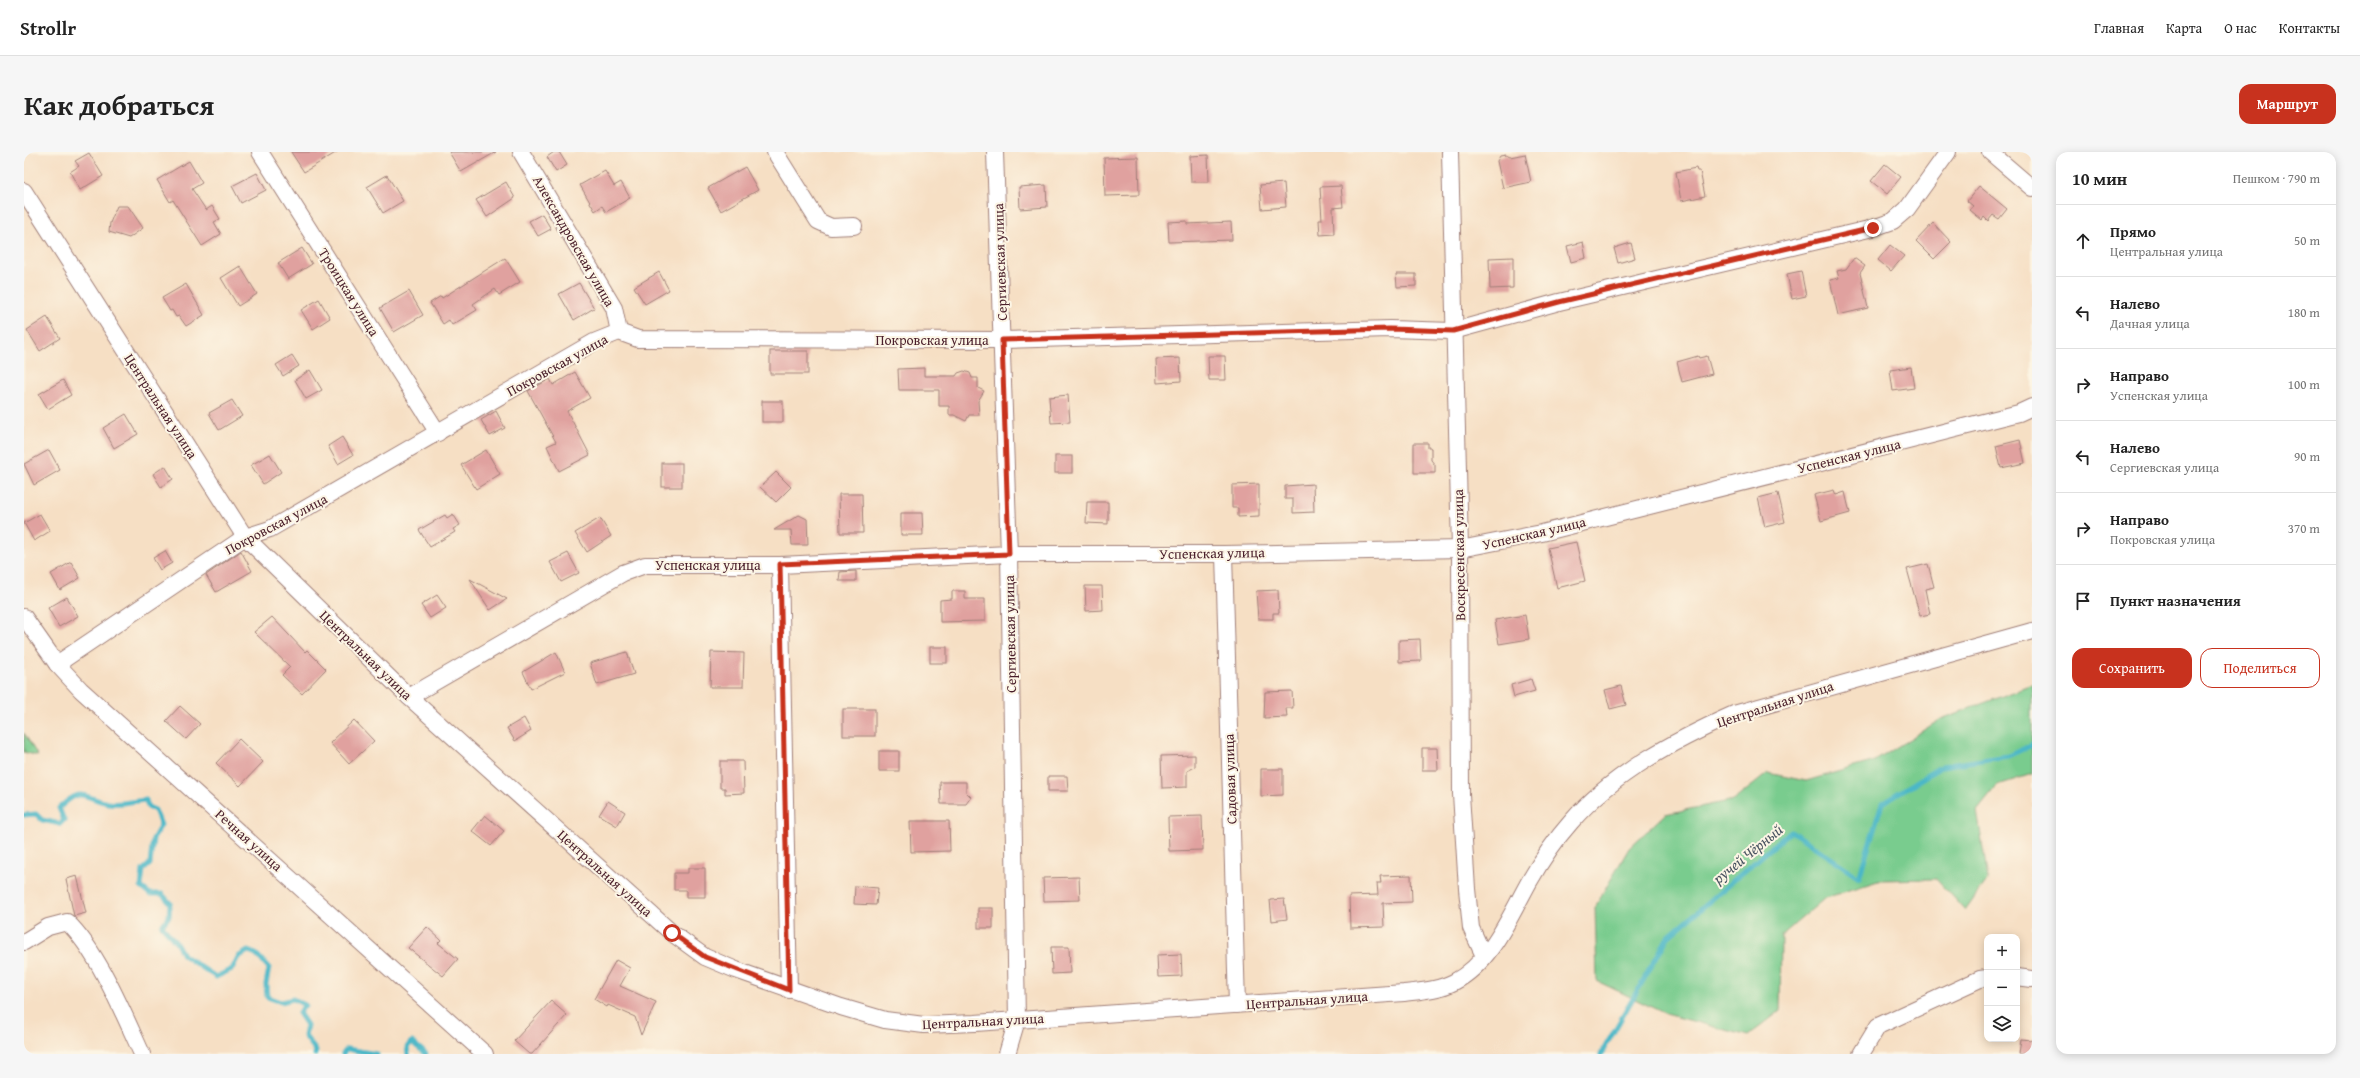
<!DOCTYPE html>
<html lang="ru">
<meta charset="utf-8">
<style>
:root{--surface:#fff;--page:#f6f6f6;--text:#222;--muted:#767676;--line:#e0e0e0;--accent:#c8321e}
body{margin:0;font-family:"Gentium Book Plus",serif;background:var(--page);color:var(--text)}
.controls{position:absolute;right:12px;bottom:12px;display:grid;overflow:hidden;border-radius:8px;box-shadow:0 2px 10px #0003}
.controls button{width:36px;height:36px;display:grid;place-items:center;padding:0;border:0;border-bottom:1px solid var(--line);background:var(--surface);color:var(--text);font:20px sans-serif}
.stop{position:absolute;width:12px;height:12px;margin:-9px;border:3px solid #c8321e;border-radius:50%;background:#fff}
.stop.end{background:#c8321e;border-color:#fff;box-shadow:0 1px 4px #0008}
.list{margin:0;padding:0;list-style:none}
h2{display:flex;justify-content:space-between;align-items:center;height:52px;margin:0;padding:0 16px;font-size:17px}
h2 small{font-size:13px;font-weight:400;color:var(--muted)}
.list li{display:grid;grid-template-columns:26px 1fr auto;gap:12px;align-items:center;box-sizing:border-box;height:72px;padding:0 16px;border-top:1px solid var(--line)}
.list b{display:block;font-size:15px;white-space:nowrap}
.list p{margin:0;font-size:13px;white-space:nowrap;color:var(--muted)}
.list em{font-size:13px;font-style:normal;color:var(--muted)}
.actions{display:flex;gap:8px;padding:12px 16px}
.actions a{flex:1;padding:9px 0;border:1px solid var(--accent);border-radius:12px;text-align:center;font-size:14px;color:var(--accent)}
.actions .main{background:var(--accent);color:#fff}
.icon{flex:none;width:22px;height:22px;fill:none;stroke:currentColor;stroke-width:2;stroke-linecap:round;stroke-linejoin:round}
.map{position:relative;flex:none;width:2008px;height:902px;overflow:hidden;border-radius:12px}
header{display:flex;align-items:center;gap:24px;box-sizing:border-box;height:56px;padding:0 20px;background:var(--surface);border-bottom:1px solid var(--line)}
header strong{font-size:19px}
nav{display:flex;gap:22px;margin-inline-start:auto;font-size:14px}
.intro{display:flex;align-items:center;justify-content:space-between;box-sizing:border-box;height:96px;padding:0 24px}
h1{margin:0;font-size:28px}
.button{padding:10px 18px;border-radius:12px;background:var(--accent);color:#fff;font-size:14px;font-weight:700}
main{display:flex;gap:24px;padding:0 24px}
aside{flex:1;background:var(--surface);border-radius:12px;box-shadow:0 2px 10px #0003}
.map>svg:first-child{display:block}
.green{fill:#79cc8e;stroke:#62765c}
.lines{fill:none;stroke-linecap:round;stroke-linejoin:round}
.stream{stroke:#4bb7c7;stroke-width:5}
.building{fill:#e0a19f}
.minor-casing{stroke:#a07f78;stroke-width:18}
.minor{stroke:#fff;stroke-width:16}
.route{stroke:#c8321e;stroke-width:5}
.labels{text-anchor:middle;stroke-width:4;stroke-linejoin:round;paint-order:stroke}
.street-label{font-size:14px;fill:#4a1f2b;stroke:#fcf5e5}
.water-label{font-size:15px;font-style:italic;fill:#4a5462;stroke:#fcf5e5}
</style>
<header>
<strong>Strollr</strong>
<nav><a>Главная</a><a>Карта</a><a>О нас</a><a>Контакты</a></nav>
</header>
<div class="intro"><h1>Как добраться</h1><a class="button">Маршрут</a></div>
<main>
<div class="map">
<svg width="2008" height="902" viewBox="0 0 2008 902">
<rect width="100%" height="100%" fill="#fcf5e5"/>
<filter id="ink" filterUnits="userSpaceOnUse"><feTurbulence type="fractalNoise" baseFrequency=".025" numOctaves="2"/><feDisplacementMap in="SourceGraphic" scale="8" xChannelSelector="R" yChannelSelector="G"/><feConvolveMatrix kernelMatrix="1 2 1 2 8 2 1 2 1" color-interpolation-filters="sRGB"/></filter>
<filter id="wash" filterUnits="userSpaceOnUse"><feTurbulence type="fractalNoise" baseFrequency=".012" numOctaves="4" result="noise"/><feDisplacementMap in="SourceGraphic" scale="16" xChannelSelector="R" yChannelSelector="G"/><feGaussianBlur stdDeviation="0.9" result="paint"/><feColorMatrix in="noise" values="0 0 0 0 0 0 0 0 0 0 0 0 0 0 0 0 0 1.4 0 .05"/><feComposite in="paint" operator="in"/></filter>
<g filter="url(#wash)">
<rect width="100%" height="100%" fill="#f6dfc4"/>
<g class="green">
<path d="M2008,533v89l-34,11 -21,26 11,68 -23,32 -29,-32 -55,1 -56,18 -44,38 -1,75 -32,25 -82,-22 -69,-33 -2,-74 34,-59 36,-34 69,-14 34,-27 38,8 69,-20 66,-42z"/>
<path d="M0,581l14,23 -14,-4z"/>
</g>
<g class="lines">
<g class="stream">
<path d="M0,663l12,-1 6,6 18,4 4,-4 -5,-12c25,-23 23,-10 49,-5 11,2 26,-2 38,-3l2,7 7,3 6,15 -8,14 -3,25 -7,6 -2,17 9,7h12l8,9 -1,13 -7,10 15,18 6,11 33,22 16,-8 6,-12 10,-6 8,3 13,14 -3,16 1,13 14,5 12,-3 12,6 -6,8 8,12 -2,11 11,15 -1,3"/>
<path d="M319,902l4,-5 30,5"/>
<path d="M384,902l-1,-7 5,-5 14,12"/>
<path d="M1577,902l67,-117 123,-106 68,46 23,-74 60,-37 66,-10 24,-11"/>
</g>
</g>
<g id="blocks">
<g class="building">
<path d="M267,0h46l-33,20z"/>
<path d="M425,0h47l-35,20z"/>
<path d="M530,0h5l8,13 -11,7 -9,-15z"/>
<path d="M65,1l14,23 -23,14 -10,-18 9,-6 -4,-5z"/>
<path d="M1501,2l6,28 -28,6 -6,-27 3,-5 6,-1 4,2z"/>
<path d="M1184,3l1,27h-18l-1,-26z"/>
<path d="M1114,5l1,38 -34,1 -1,-38z"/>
<path d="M165,9l13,22 -10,6 14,21 6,-4 8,13 -6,3 7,12 -19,12 -29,-46 -3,2 -13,-22z"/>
<path d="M1861,12l16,13 -14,17 -16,-13z"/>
<path d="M721,15l13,23 -37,21 -13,-23z"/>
<path d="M1672,16l1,3h3l5,25 -24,5 -5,-29z"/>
<path d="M581,19l9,15 7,-4 9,16 -24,14 -4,-6 -7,5 -15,-26z"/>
<path d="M233,21l9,17 -25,13 -9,-17z"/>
<path d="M363,23l16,26 -20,12 -16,-26z"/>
<path d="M482,30l9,16 -28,19 -11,-17z"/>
<path d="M1260,31l2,24 -24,2 -2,-24z"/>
<path d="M1022,33l1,22 -27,2 -1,-22z"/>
<path d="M1317,34l2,21 -10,1 1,26 -14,1 -1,-15h3l-2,-33z"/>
<path d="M1955,34l28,23 -8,10 -6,-4 -5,6 -4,-4 -2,3 -12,-10 3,-4 -6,-5z"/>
<path d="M93,54h11l15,22 -14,10 -20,-6 1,-9z"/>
<path d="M518,62l9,15 -13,7 -9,-15z"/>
<path d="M1163,69v3l44,-2 1,18 -63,2 -1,-20z"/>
<path d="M1909,71l18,19 -17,17 -18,-18z"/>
<path d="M1559,90l3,16 -15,4 -4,-16z"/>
<path d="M1607,91l4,15 -17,5 -4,-15z"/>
<path d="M1866,93l14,11 -13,15 -13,-11z"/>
<path d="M278,96l10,16 -24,15 -10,-16z"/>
<path d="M1489,105v31l-23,1 -1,-31z"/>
<path d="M481,106l15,24 -21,13 -4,-6 -22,15 4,6 -25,15 -3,-5 -6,4 -13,-21 11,-7 1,2z"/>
<path d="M1830,106l11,8 -5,7 8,35 -30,7 -8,-35 9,-2 -2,-7 9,-2z"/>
<path d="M216,114l17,28 -19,12 -17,-28z"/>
<path d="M1777,119l5,25 -14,3 -5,-25z"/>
<path d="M635,120l10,18 -24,14 -11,-17z"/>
<path d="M1372,122h20v12l-19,1z"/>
<path d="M555,131l15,25 -20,12 -15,-26z"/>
<path d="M162,132l18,31 -18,11 -7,-10 -3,1 -4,-7 -2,1 -8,-13z"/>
<path d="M385,139l14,24 -29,17 -14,-24z"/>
<path d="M295,147l11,19 -17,11 -12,-19z"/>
<path d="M23,165l13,21 -20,13 -13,-21z"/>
<rect x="746" y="199" width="38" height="23"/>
<path d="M268,203l7,11 -16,10 -7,-11z"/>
<path d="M1184,204h17l1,24h-17z"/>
<path d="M1674,204l1,2 8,-2 5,18 -30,8 -5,-20z"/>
<path d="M1156,206l1,23 -24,2 -1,-24z"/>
<path d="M1887,215l3,21 -21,3 -3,-21z"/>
<path d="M900,216v8h32l2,-3 6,-2 6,2 2,5h6v10l6,3 -6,10 1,14h-10l-3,6 -12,-6h-5v-9h-10v-16h-40l-1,-21z"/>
<path d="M286,218l12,20 -16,9 -11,-19z"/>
<path d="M551,220l15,26 -23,13 23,44 -31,16 -12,-25 9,-4 -28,-51 22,-12 3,6z"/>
<path d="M39,228l8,15 -23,14 -9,-15z"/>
<path d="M1044,243l2,27 -19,1 -2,-26z"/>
<path d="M208,248l10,16 -23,14 -10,-17z"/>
<rect x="738" y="249" width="21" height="21"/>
<path d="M472,259l9,17 -15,8 -9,-16z"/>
<path d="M102,262l12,20 -24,14 -11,-20z"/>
<path d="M318,285l11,18 -15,9 -10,-18z"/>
<path d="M1996,288l5,23 -24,5 -5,-22z"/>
<path d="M1390,291h14v5h3v12l4,5v8h-21z"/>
<path d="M25,298l11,20 -26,15 -10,-21z"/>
<path d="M462,298l14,24 -24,15 -15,-24z"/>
<path d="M246,302l11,18 -18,12 -12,-19z"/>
<rect x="1031" y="304" width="17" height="17"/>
<rect x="638" y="311" width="20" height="24"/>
<path d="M141,314l8,13 -12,8 -8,-13z"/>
<path d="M752,320l15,15 -15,15 -16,-15z"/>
<path d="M1235,332v32l-21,1v-9h-6v-23z"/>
<path d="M1289,332l1,28 -21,1v-14h-8v-13z"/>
<path d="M1810,338l2,5 9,-3 5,21 -29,8 -7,-26z"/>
<path d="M1754,341l7,29 -20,5 -7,-29z"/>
<path d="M815,342h23l1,39h-23z"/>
<path d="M1063,350h21v22l-22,-1z"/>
<path d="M877,361h21l1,22h-22z"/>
<path d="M16,362l10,17 -16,10 -10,-18z"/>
<path d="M429,362l7,11 -7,4 2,3 -25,15 -11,-17 26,-15 2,3z"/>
<path d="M775,363l8,4 1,26h-16l-1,-15h-17z"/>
<path d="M576,366l11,18 -24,16 -12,-19z"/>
<path d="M1552,390l9,39 -28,7 -9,-40z"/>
<path d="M141,399l7,12 -12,7 -7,-12z"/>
<path d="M217,399l11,20 -36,21 -10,-17z"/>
<path d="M544,401l11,20 -18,9 -11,-20z"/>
<path d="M47,410l9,16 -20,12 -9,-16z"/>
<path d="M1904,412l6,23 -9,2 5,25 -10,2 -13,-47z"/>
<path d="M832,419v10h-17l1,-9z"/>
<path d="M446,427l37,20 -17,11z"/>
<path d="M1061,434h17l1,24 -17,1z"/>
<path d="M1254,438l1,23h-6v6h-15l-2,-28z"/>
<path d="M928,439h13v8h20v22l-45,1v-22l12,-1z"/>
<path d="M413,443l9,13 -16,10 -9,-13z"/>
<path d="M43,445l11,19 -19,11 -11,-19z"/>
<path d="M1501,463l4,24 -30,5 -4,-24z"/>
<path d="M248,465l33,35 2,-2 19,19 -24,25 -20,-19 8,-8 -36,-35z"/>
<path d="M1396,487l1,22 -22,1v-22z"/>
<rect x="906" y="495" width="17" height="16"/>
<path d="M532,500l9,20 -34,17 -8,-17z"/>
<path d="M603,500l7,22 -37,11 -7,-22z"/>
<path d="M687,500l33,1 -1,34h-33z"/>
<path d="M1507,527l4,12 -21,6 -3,-12z"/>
<path d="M1597,534l5,19 -16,4 -5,-19z"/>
<path d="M1268,539l1,17h-7l1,9 -23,1 1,-26z"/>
<path d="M156,554l20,18 -14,15 -20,-18z"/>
<rect x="819" y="557" width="32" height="27"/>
<path d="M500,566l7,13 -16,10 -8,-13z"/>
<path d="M330,568l20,21 -25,23 -19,-21z"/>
<path d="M215,587l24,23 -23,24 -24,-23z"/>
<path d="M1398,596h15l1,22h-16z"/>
<rect x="855" y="599" width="20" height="20"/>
<path d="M1171,603v12l-8,4v16l-25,1 -1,-32z"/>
<path d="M696,609h23l1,32 -19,1v-6h-5z"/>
<path d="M1237,617h22v26l-22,1z"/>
<path d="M1024,624h19l1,15h-20z"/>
<path d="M916,630h26v10l5,5 -5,7h-25z"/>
<path d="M584,649l17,11 -8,14 -18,-11z"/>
<path d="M461,663l19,16 -13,15 -19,-15z"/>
<path d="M1178,664l1,34 -34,1 -1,-34z"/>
<path d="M886,669h39l1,30 -39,1z"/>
<path d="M664,716h17v29h-19v-7h-12v-17h14z"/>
<path d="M1387,723l1,27 -29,1 1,24 -34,1 -1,-32 29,-1 -1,-12h4l-1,-7z"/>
<path d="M53,724l9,37 -12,3 -8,-37z"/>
<path d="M1055,725l1,23 -36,1 -1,-23z"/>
<path d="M831,734l23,2 -2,17 -22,-1z"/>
<path d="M1260,747l3,20 -15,2 -2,-21z"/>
<rect x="954" y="756" width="15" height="20"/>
<path d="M403,775l14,13 -3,3 20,16 -15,17 -35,-28z"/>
<path d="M1027,795h18l1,26 -18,1z"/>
<path d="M1157,802l1,22 -24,1 -1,-22z"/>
<path d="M592,808l14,8 -10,18 36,16 -15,33 -6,-18 -27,-12 -1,2 -13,-8z"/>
<path d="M527,849l16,14 -35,39h-3l-15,-13z"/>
<path d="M1997,887l11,1v14h-13z"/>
</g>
</g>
</g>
<g filter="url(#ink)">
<use href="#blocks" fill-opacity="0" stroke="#a07f78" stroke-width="1"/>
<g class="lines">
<g class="minor-casing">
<g id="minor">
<path d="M236,0l178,281"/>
<path d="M497,0l93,156 5,24"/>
<path d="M751,0l43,69 13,6 23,-1"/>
<path d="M971,0l14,402 8,466 -10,34"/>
<path d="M1426,0l10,397 1,245 6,95 4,39 13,28"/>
<path d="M1966,0l42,36"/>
<path d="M0,39l221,346 164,160 263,236 33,24 31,13 105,37 44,13 39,5 51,-2 429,-30c16,-2 35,-3 50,-11 37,-19 56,-66 75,-100 12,-21 26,-42 42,-60 42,-49 105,-82 163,-108l298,-83"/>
<path d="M1200,402l13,451"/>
<path d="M756,413l9,425"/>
<path d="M0,465l33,47 24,26 404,364"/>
<path d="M33,512l188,-127 25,-8 324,-187 25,-10 19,7 364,1 388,-11 63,2 106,-29 314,-74 20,-7 14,-12 41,-57"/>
<path d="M385,545l214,-124 22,-8h135l229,-11h215l236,-5 82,-16 477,-120 13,-6"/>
<path d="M0,790l24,-15 19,-5c31,29 57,93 75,132"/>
<path d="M1993,825l15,2"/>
<path d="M1837,902l17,-28 102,-47 7,-1"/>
</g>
</g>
<use href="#minor" class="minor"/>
</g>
</g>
<g class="lines" filter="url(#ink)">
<path class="route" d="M648,781l33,24 84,33 -9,-426 229,-10 -7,-214 388,-11 63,2 106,-29 314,-74"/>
</g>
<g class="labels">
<g class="street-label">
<text transform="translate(550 89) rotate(60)" y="5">Александровская улица</text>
<text transform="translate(976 110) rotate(-92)" y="5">Сергиевская улица</text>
<text transform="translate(325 140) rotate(58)" y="5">Троицкая улица</text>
<text x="908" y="193">Покровская улица</text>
<text transform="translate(533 213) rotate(-29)" y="5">Покровская улица</text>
<text transform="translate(137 254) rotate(57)" y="5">Центральная улица</text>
<text transform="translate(1825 304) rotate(-14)" y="5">Успенская улица</text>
<text transform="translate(252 372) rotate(-28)" y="5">Покровская улица</text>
<text transform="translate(1510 381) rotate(-13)" y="5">Успенская улица</text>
<text transform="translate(1188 401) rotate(-1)" y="5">Успенская улица</text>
<text transform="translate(1435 403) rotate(-91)" y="5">Воскресенская улица</text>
<text x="684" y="418">Успенская улица</text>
<text transform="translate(986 482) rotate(-91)" y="5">Сергиевская улица</text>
<text transform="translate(342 503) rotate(44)" y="5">Центральная улица</text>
<text transform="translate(1751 552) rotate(-18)" y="5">Центральная улица</text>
<text transform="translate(1206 627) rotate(-92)" y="5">Садовая улица</text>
<text transform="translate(225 688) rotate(42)" y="5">Речная улица</text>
<text transform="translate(581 721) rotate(42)" y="5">Центральная улица</text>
<text transform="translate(1283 848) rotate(-4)" y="5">Центральная улица</text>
<text transform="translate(959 869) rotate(-3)" y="5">Центральная улица</text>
</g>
<g class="water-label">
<text transform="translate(1724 702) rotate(-39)" y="5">ручей Чёрный</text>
</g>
</g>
</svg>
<div class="controls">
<button>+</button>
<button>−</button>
<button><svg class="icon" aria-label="layers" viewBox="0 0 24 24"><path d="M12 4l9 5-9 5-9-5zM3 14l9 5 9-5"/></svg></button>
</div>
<div class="stop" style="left:648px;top:781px"></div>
<div class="stop end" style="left:1849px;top:76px"></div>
</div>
<aside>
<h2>10 мин<small>Пешком · 790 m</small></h2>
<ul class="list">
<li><svg class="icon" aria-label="ahead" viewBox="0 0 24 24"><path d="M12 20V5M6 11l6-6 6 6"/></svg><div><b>Прямо</b><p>Центральная улица</p></div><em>50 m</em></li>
<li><svg class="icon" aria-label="left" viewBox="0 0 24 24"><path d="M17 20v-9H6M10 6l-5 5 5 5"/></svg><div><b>Налево</b><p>Дачная улица</p></div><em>180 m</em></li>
<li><svg class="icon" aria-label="right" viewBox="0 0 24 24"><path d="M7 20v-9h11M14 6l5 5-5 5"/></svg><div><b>Направо</b><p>Успенская улица</p></div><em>100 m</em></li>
<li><svg class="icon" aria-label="left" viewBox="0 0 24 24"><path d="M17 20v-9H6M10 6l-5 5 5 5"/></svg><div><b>Налево</b><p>Сергиевская улица</p></div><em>90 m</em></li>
<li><svg class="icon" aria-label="right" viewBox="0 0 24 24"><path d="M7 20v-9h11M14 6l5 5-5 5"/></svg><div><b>Направо</b><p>Покровская улица</p></div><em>370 m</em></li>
<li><svg class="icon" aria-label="arrive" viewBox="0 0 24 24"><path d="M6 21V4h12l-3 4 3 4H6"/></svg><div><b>Пункт назначения</b></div></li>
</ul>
<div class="actions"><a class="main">Сохранить</a><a>Поделиться</a></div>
</aside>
</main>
